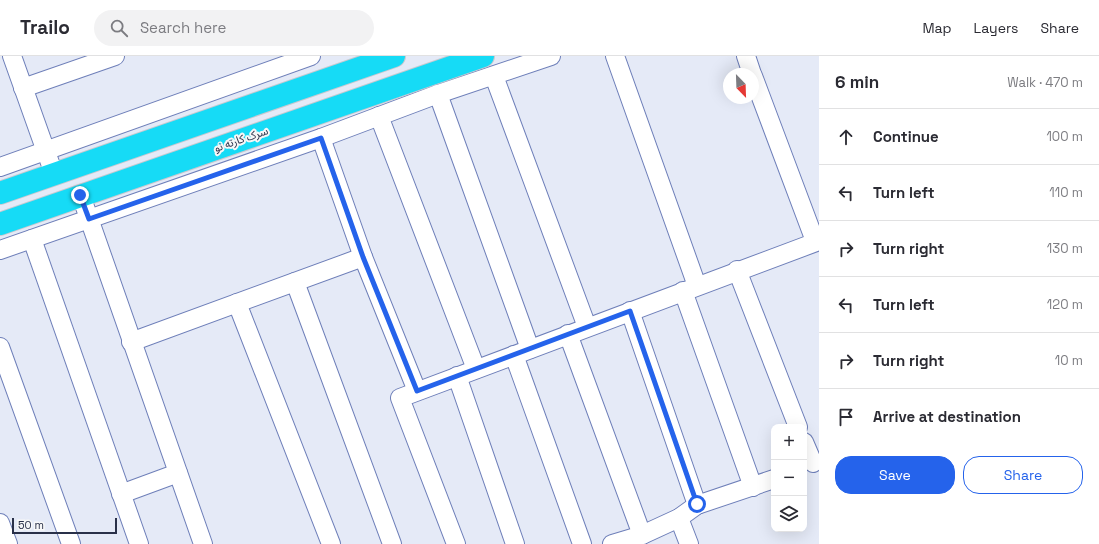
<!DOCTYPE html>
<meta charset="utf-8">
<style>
:root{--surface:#fff;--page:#f2f2f3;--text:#2b2b33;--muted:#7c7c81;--line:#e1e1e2;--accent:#2563eb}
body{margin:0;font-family:"Space Grotesk","Noto Sans Arabic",sans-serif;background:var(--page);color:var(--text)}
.controls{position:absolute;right:12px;bottom:12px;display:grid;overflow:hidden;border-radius:8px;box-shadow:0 4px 16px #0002}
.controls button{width:36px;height:36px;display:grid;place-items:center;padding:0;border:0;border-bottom:1px solid var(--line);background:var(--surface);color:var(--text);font:20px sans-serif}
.compass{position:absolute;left:723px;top:12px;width:36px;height:36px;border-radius:50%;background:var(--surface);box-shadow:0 4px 16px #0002;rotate:157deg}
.scale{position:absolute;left:12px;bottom:10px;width:105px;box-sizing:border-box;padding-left:4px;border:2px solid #293049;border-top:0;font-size:11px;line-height:14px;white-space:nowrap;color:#293049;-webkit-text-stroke:3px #f7f7f7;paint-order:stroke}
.stop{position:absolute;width:12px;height:12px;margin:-9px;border:3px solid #2563eb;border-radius:50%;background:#fff}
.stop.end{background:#2563eb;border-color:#fff;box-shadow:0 1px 4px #0008}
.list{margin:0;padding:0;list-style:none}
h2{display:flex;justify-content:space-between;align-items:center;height:52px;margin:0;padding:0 16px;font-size:17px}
h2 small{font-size:13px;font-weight:400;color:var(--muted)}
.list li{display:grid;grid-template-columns:26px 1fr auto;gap:12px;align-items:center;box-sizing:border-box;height:56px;padding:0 16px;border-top:1px solid var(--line)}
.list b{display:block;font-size:15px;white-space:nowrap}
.list em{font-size:13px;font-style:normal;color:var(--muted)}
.actions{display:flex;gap:8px;padding:12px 16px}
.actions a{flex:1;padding:9px 0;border:1px solid var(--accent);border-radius:16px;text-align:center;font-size:14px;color:var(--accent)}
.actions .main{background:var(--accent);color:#fff}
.icon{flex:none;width:22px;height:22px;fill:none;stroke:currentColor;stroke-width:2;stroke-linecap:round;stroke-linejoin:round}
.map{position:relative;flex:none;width:819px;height:488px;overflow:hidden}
header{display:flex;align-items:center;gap:24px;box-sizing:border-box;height:56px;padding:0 20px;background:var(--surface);border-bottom:1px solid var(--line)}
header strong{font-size:19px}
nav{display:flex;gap:22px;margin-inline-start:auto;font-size:14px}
.search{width:280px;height:36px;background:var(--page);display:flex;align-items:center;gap:10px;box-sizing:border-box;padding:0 14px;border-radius:22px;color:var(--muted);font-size:15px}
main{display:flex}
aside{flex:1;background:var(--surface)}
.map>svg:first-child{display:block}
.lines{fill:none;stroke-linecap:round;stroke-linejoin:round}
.minor-casing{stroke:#6e7fb9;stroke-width:20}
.highway-casing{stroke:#c7c9d0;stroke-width:24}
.minor{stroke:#fff;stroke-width:18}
.highway{stroke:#16dbf6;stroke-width:22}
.route{stroke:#2563eb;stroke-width:5}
.labels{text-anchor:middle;stroke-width:4;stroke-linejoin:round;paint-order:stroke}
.street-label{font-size:11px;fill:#293049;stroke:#f7f7f7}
</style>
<header>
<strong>Trailo</strong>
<div class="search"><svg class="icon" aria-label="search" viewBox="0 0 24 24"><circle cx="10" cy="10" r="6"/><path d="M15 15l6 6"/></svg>Search here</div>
<nav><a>Map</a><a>Layers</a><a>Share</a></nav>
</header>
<main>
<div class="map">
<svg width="819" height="488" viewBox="0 0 819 488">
<rect width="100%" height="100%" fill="#e5eaf7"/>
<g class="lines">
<g class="minor-casing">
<g id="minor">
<path d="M12,0l42,118"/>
<path d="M615,0l82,230"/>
<path d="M746,0l6,18"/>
<path d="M494,20l93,251"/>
<path d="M753,20l62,165"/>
<path d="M23,32l92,-32"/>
<path d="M438,38l92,255"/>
<path d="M379,60l97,253"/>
<path d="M321,82l42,119 54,134"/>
<path d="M0,111l311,-111"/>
<path d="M85,151l118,337"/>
<path d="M32,183l107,305"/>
<path d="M0,194l321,-112 117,-44 113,-38"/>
<path d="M737,214l61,157"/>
<path d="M295,226l97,262"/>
<path d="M683,235l70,196"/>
<path d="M237,247l94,241"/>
<path d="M630,255l67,194"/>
<path d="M568,278l74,201"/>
<path d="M131,286l232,-85"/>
<path d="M0,291l71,197"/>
<path d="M514,299l68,189"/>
<path d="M457,320l58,168"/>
<path d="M804,386l9,21"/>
<path d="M121,438l57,-21"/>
<path d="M679,462l10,26"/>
<path d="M0,467l8,21"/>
<path d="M456,488l-56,-146 419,-157"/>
<path d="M612,488l30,-9 37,-17 18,-13 77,-26"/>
</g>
</g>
<g class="highway-casing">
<g id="highway">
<path d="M0,137l394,-137"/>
<path d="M0,168l483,-168"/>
</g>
</g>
<use href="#minor" class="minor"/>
<use href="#highway" class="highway"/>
</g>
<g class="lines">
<path class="route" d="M80,139l9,24 232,-81 42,119 54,134 213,-80 67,193"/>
</g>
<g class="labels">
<g class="street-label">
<text transform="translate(241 83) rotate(-19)" y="4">سرک کارته نو</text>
</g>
</g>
</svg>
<div class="controls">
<button>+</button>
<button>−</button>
<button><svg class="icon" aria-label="layers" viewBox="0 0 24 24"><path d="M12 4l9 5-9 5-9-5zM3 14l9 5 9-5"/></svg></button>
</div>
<svg class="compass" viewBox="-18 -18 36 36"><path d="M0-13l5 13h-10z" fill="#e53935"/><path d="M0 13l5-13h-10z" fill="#7c7c81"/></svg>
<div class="scale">50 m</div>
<div class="stop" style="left:697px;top:448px"></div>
<div class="stop end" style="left:80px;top:139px"></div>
</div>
<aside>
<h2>6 min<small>Walk · 470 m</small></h2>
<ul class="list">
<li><svg class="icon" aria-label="ahead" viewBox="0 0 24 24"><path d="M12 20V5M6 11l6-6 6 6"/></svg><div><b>Continue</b></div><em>100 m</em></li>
<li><svg class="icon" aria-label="left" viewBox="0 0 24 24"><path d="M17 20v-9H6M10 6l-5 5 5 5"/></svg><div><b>Turn left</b></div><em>110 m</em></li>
<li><svg class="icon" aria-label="right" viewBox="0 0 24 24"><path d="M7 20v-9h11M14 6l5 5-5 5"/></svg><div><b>Turn right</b></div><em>130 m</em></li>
<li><svg class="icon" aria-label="left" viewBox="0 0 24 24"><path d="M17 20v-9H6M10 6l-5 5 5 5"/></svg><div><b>Turn left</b></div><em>120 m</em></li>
<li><svg class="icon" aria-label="right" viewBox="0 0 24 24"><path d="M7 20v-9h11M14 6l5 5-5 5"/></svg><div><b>Turn right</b></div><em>10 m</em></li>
<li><svg class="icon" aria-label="arrive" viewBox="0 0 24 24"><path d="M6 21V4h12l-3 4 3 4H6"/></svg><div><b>Arrive at destination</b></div></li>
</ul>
<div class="actions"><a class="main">Save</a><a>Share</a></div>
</aside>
</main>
